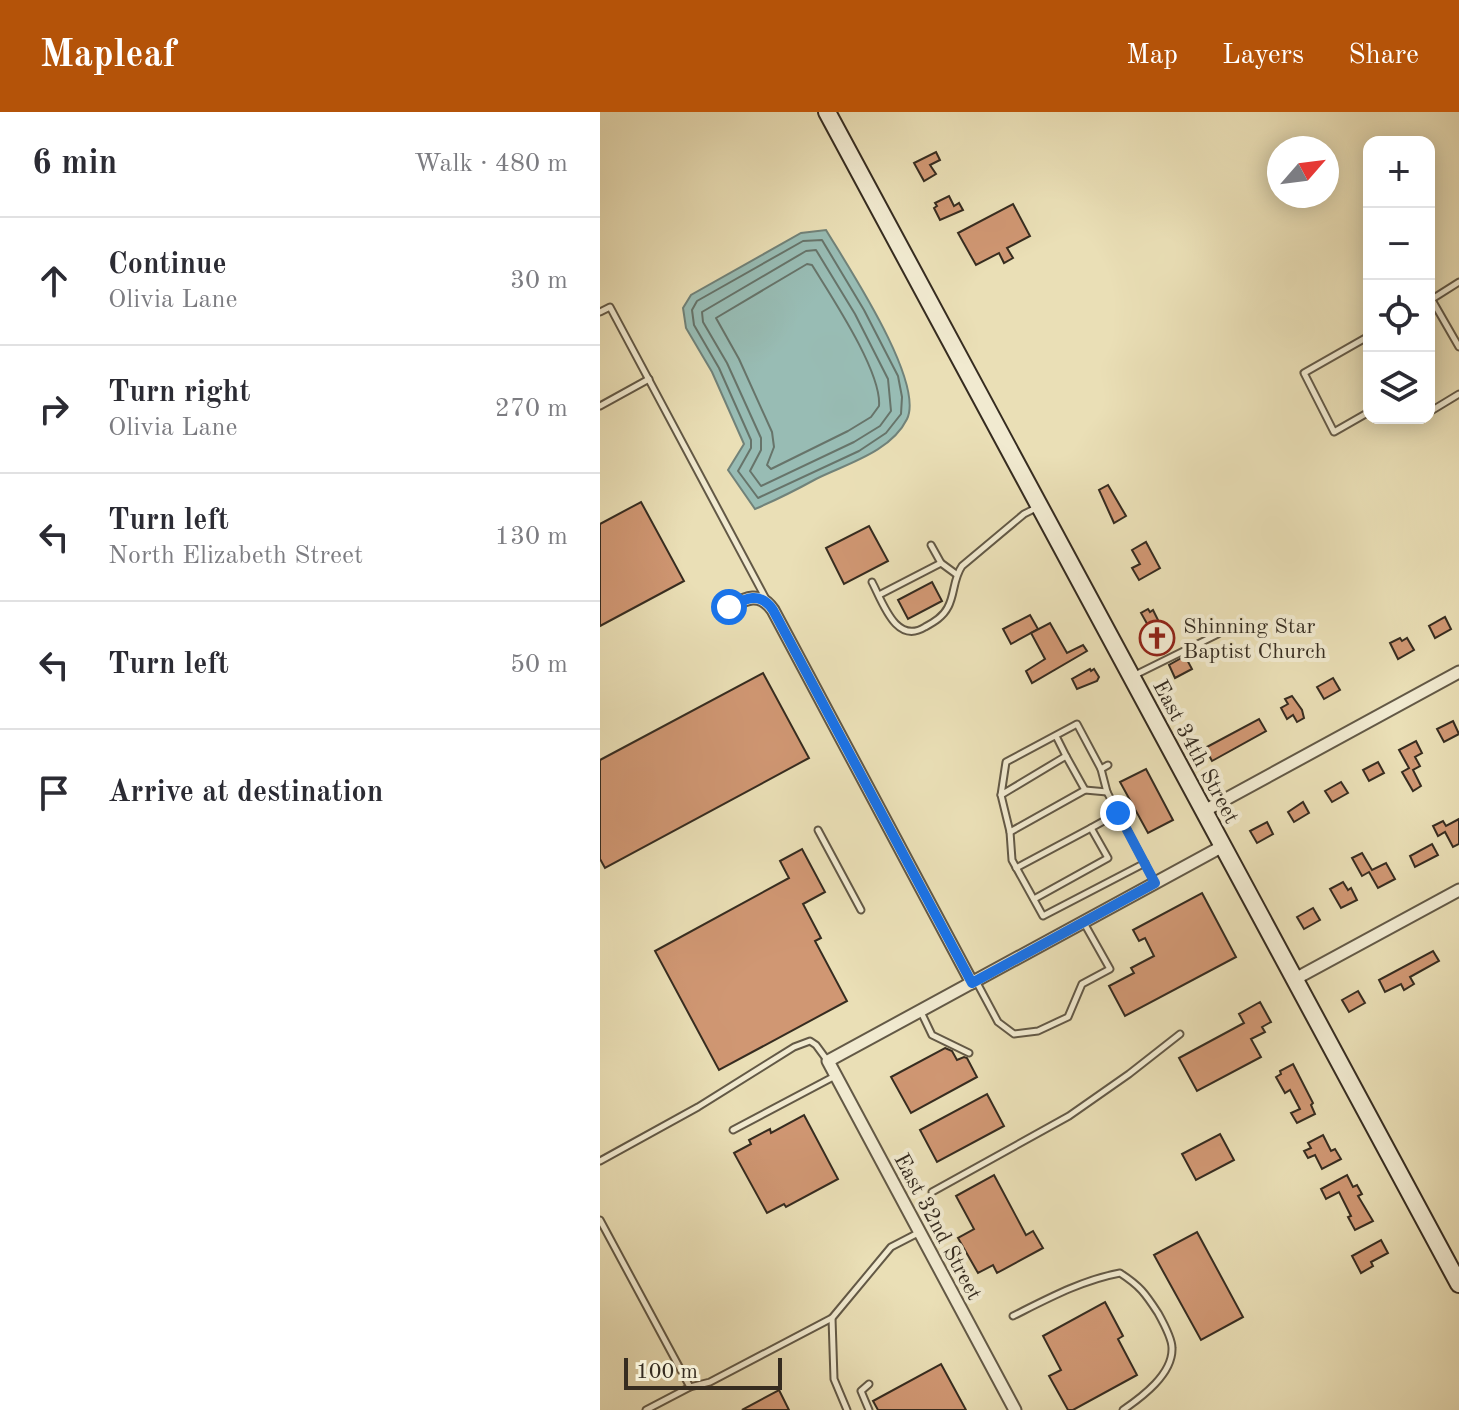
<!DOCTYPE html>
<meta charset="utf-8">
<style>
:root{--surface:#fff;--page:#f7f7f7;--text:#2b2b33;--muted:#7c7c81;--line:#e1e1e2;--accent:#b45309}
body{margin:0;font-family:"Old Standard TT",serif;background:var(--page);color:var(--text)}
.controls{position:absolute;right:24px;top:24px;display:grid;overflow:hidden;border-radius:16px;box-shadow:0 4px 20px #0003}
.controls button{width:72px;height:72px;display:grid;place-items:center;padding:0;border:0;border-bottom:2px solid var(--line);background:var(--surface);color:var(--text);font:40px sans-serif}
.compass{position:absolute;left:667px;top:24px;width:72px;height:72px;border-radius:50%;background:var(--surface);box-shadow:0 4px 20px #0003;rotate:62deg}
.scale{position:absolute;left:24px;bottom:20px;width:158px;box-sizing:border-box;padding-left:8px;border:4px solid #362c20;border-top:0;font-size:22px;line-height:28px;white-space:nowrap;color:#362c20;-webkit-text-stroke:6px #f1ead0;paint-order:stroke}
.stop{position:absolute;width:24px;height:24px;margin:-18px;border:6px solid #1a73e8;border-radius:50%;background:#fff}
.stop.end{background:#1a73e8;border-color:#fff;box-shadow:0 2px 8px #0008}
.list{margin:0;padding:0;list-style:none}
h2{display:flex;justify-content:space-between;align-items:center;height:104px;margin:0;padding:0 32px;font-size:34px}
h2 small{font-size:26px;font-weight:400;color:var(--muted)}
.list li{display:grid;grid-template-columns:52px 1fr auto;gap:24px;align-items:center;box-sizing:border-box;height:128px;padding:0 32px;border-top:2px solid var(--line)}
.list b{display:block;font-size:30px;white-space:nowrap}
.list p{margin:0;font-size:26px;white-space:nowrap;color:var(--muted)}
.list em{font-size:26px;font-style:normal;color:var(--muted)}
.icon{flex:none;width:44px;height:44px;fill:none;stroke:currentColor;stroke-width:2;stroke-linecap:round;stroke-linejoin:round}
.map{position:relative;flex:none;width:859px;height:1298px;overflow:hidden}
header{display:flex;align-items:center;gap:48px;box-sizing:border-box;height:112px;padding:0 40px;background:var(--accent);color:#fff}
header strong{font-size:38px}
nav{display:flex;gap:44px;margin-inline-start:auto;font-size:28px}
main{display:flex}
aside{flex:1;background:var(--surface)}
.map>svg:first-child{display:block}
.water{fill:#98bcb4;stroke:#718279;stroke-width:2}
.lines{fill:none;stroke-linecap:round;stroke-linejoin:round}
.shore{stroke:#67746a;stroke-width:2}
.building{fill:#d09773;stroke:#362c20;stroke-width:2}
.lane-casing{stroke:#635946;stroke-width:9}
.street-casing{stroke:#635946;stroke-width:15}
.secondary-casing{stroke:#362c20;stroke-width:20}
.lane{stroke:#f1ead0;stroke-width:5}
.street{stroke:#f1ead0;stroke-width:11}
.secondary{stroke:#f1ead0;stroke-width:16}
.route{stroke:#1a73e8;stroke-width:10}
.labels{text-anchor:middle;stroke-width:8;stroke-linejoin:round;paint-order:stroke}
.poi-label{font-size:22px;fill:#362c20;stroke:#f1ead0;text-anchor:start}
.street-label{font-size:22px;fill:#362c20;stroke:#f1ead0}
</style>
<header>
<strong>Mapleaf</strong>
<nav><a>Map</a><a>Layers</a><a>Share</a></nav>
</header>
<main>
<aside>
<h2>6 min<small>Walk · 480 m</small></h2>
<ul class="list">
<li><svg class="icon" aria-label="ahead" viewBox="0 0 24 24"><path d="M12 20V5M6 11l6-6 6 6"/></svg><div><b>Continue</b><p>Olivia Lane</p></div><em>30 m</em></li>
<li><svg class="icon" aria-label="right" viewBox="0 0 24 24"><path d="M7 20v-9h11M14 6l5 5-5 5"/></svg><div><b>Turn right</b><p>Olivia Lane</p></div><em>270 m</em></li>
<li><svg class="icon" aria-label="left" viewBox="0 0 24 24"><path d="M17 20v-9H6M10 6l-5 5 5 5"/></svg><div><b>Turn left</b><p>North Elizabeth Street</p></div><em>130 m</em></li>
<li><svg class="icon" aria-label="left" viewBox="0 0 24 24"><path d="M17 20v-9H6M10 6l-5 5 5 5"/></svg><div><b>Turn left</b></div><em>50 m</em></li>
<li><svg class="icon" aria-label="arrive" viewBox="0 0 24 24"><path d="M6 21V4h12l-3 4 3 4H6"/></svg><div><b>Arrive at destination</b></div></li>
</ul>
</aside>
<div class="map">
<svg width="859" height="1298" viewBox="0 0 859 1298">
<rect width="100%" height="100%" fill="#eadfb6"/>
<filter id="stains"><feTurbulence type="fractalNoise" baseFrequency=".0025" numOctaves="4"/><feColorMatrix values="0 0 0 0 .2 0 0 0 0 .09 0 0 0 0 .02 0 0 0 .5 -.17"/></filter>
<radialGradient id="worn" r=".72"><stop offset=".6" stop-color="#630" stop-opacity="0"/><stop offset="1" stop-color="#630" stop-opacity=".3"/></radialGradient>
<path class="water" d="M226,118c21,35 99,152 81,189 -16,33 -61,45 -91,60 -20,11 -40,21 -61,30l-27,-39 16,-26 -32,-72 -26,-44 -3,-20 8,-13 110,-62z"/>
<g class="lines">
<g class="shore">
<path d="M222,128l42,70 34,66 4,21 -1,17 -15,19 -27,18 -101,47 -20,-27 13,-23v-8l-32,-72 -25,-43 -2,-15 5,-9 106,-60z"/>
<path d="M216,138l39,64 33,65 3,32 -11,15 -26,16 -93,44 -11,-15 11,-21v-12l-34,-75 -24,-41 -1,-10 104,-61z"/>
<path d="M207,152l5,1c19,31 70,107 67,141l-8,11 -23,14 -77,38 -4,-4 7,-18 -2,-15 -33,-73 -23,-41z"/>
</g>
</g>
<g class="building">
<path d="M336,40l4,8 -10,5 6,9 -12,7 -10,-18z"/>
<path d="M349,84l5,10 5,-3 4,7 -23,10 -6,-12 3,-2 -2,-3z"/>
<path d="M413,92l17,32 -23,12 6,10 -9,5 -5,-10 -23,12 -18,-32z"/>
<path d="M508,373l18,31 -12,7 -15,-33z"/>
<path d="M41,390l43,79 -84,45v-102z"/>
<path d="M269,414l19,35 -44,23 -18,-36z"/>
<path d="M546,430l14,26 -21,12 -7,-12 8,-4 -8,-14z"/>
<path d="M332,470l10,19 -34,18 -10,-19z"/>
<path d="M548,497l2,3 3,-2 7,14 -10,5 -9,-16z"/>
<path d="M430,503l8,14 -27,15 -8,-15z"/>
<path d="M845,505l6,12 -16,9 -6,-12z"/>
<path d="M450,511l17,30 16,-8 4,6 -55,32 -6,-12 19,-12 -14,-26z"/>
<path d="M800,526l2,3 5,-3 7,12 -16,9 -8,-16z"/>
<path d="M585,544l7,13 -17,9 -6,-13z"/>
<path d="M490,557l1,2 3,-2 5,8 -2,4 -20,8 -5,-10z"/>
<path d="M163,561l46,85 -204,110 -5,-9v-99z"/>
<path d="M733,566l7,12 -16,9 -7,-12z"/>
<path d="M692,584l10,14 2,8 -7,4 -4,-7 -6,4 -6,-11 7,-4 -3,-5z"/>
<path d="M659,607l7,12 -54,30 -7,-13z"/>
<path d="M853,609l6,13 -15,8 -7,-13z"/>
<path d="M816,629l6,12 -7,4 5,9 -7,4 8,16 -8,5 -11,-19 7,-4 -10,-18z"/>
<path d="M778,650l6,11 -15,8 -6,-11z"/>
<path d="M546,657l27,51 -25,13 -28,-51z"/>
<path d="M741,670l7,11 -16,9 -7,-11z"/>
<path d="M703,690l6,11 -15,9 -6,-10z"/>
<path d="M859,707v25l-6,3 -8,-15 -7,4 -5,-10 10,-5 3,5z"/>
<path d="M667,710l6,12 -16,9 -7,-12z"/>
<path d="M832,732l6,11 -23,12 -5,-11z"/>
<path d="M202,737l23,43 -22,12 18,34 -6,3 32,60 -128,69 -64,-119 134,-73 -9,-17z"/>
<path d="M762,741l10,17 14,-7 9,16 -17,9 -9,-16 -7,4 -10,-18z"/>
<path d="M743,770l5,8 3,-2 6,12 -16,8 -11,-19z"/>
<path d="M602,781l34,64 -111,59 -16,-30 25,-13 -3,-5 23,-12 -9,-18 -6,3 -6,-11z"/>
<path d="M713,796l7,12 -16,9 -7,-12z"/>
<path d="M833,839l6,10 -29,16 4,7 -10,6 -3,-6 -16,8 -6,-12z"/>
<path d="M758,879l7,12 -16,9 -7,-12z"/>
<path d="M660,890l11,20 -9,5 3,5 -14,7 10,18 -64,34 -18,-33 65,-35 -5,-9z"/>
<path d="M345,936l7,3 5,9 7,-3 3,1 10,19 -66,36 -20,-36z"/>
<path d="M693,952l20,39 -2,2 4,9 -18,9 -6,-10 9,-4 -10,-19 -5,3 -9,-16 5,-3 -1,-3z"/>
<path d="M387,982l17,32 -67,36 -17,-32z"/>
<path d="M204,1003l34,64 -52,28 -2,-3 -17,9 -33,-60 17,-9 -2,-4 21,-11 1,4z"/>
<path d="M620,1022l14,26 -38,20 -14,-26z"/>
<path d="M723,1023l8,16 4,-2 6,10 -19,10 -7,-14 -7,3 -4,-7 7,-3 -3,-5z"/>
<path d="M394,1063l32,60 7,-4 10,17 -46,25 -4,-8 -15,8 -20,-35 16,-9 -18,-33z"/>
<path d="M747,1063l6,12 4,-2 5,9 -4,2 15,25 -18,9 -7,-13 3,-1 -12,-24 -13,7 -5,-10z"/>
<path d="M597,1120l46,85 -42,23 -47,-85z"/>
<path d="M781,1128l7,13 -17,9 2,4 -12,7 -9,-17z"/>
<path d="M505,1190l18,34 -5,3 19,36 -64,35h-5l-19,-34 12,-6 -18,-34z"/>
<path d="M341,1252l25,46h-88l-5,-9z"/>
<path d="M179,1278l10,20h-47z"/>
</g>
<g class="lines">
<g class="lane-casing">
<g id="lane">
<path d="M832,188l27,47"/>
<path d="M829,189l30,-19"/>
<path d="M0,200l10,-5 156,292"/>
<path d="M769,224l-65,37 30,59 35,-20"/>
<path d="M0,294l49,-27"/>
<path d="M829,295l2,4 28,-17"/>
<path d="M331,433l10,18"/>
<path d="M272,470c11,21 24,63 53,45 9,-5 18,-10 23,-20 7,-13 5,-28 14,-41l62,-52 12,-6"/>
<path d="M279,483l62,-32 15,11"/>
<path d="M533,564l85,-42"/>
<path d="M456,624l10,20 -65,39 5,-33 71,-38 24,45 7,-4"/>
<path d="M501,657l6,23 48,91"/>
<path d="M485,678l22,2"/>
<path d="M401,683l9,37 75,-42 -19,-34"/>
<path d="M491,716l27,-15"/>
<path d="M218,718l43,80"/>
<path d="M410,720l2,28 31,56 102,-53"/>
<path d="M416,756l75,-40 17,30 -74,41"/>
<path d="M376,869l22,41 16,12 24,-3 30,-14 14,-33 28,-15 -26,-46"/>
<path d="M321,900l11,23 37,18"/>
<path d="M133,1018l102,-54"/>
<path d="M0,1049l98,-54 96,-60 16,-6 6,4 11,15"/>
<path d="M332,1080l137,-76 60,-42 51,-40"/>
<path d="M0,1108l90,167 -44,23"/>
<path d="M413,1204c34,-17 69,-36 107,-43 20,13 25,20 38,40 5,9 14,25 14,35 1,26 -30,49 -49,62"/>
<path d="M269,1272l-8,7 8,19"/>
<path d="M90,1275l20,-5 122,-64"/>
<path d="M247,1298l-13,-31 -2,-61 59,-71 29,-15"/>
</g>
</g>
<g class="street-casing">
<g id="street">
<path d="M129,495c17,-9 31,-16 44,3l199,373"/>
<path d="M604,699l255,-139"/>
<path d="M695,867l164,-89"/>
<path d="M415,1298l-187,-349 395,-215"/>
</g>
</g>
<g class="secondary-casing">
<path id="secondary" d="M227,0l632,1172"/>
</g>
<use href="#lane" class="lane"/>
<use href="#street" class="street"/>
<use href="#secondary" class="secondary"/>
</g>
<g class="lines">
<path class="route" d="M129,495c17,-9 31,-16 44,3l199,373 183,-100 -37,-70"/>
</g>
<defs>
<g id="church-ring" transform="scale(1.8)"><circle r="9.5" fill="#f1ead0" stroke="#8f2418" stroke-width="1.5"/><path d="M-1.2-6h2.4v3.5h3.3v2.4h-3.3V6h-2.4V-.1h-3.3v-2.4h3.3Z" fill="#8f2418"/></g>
</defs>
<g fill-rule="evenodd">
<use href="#church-ring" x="557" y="526"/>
</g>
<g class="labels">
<g class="poi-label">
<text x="583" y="521">Shinning Star<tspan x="583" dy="25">Baptist Church</tspan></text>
</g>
<g class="street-label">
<text transform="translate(597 639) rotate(62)" y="8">East 34th Street</text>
<text transform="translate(339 1114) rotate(62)" y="8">East 32nd Street</text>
</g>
</g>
<rect width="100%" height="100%" filter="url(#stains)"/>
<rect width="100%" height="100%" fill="url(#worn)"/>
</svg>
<div class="controls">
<button>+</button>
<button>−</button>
<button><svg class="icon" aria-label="locate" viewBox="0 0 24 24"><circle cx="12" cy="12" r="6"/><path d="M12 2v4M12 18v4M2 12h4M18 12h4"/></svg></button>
<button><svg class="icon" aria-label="layers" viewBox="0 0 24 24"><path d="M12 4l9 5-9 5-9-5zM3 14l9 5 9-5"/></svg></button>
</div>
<svg class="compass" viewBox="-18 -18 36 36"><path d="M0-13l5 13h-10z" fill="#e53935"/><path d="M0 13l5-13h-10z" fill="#7c7c81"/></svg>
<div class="scale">100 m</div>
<div class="stop" style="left:129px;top:495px"></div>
<div class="stop end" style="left:518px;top:701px"></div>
</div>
</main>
